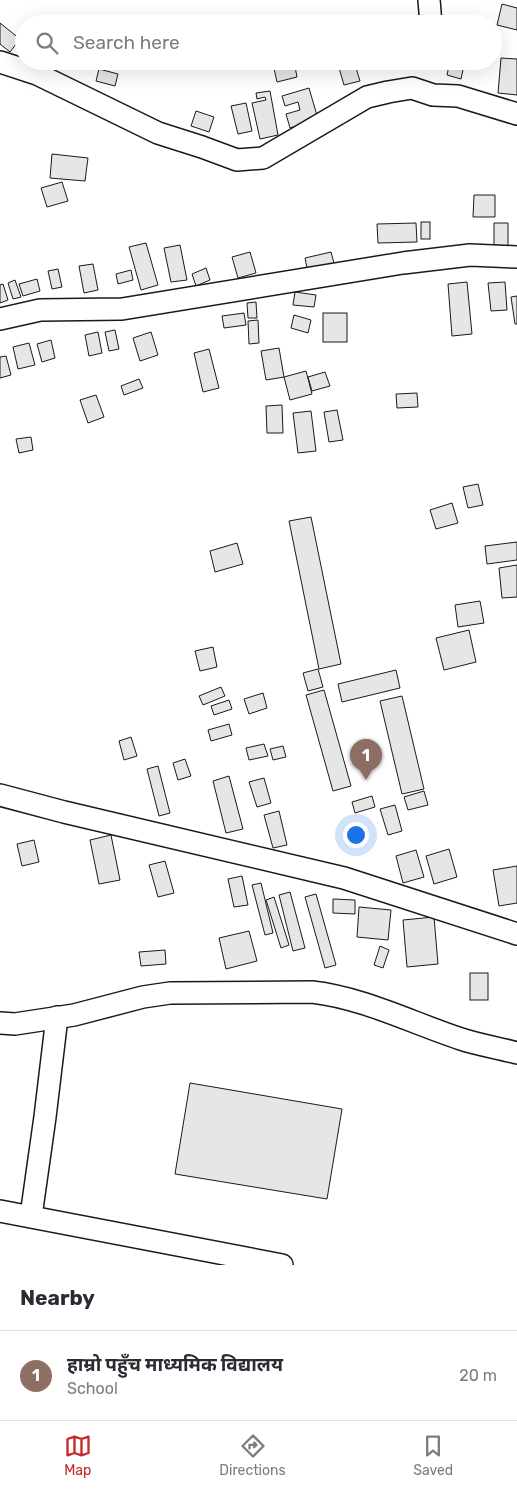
<!DOCTYPE html>
<meta charset="utf-8">
<style>
:root{--surface:#fff;--page:#f7f7f7;--text:#2b2b33;--muted:#7c7c81;--line:#e1e1e2;--accent:#c62828}
body{margin:0;font-family:Rubik,"Noto Sans Devanagari",sans-serif;background:var(--page);color:var(--text)}
.you{position:absolute;left:355px;top:834px;width:18px;height:18px;margin:-12px;border:4px solid #fff;border-radius:50%;background:#1a73e8;box-shadow:0 0 0 8px #1a73e833}
.badge{display:grid;place-items:center;width:32px;height:32px;border-radius:50%;background:var(--accent);color:#fff;font-size:16px;font-weight:700}
.pin{position:absolute;translate:-50% -41px;filter:drop-shadow(0 1px 2px #0008)}
.pin::after{content:'';position:absolute;top:26px;width:18px;height:15px;background:inherit;clip-path:polygon(0 0,100% 0,50% 100%)}
.list{margin:0;padding:0;list-style:none}
h2{display:flex;justify-content:space-between;align-items:center;height:65px;margin:0;padding:0 20px;font-size:21px}
h2 small{font-size:16px;font-weight:400;color:var(--muted)}
.list li{display:grid;grid-template-columns:32px 1fr auto;gap:15px;align-items:center;box-sizing:border-box;height:90px;padding:0 20px;border-top:1px solid var(--line)}
.list b{display:block;font-size:19px;white-space:nowrap}
.list p{margin:0;font-size:16px;white-space:nowrap;color:var(--muted)}
.list em{font-size:16px;font-style:normal;color:var(--muted)}
.icon{flex:none;width:28px;height:28px;fill:none;stroke:currentColor;stroke-width:2;stroke-linecap:round;stroke-linejoin:round}
.map{position:relative;flex:none;width:517px;height:1265px;overflow:hidden}
.search{position:absolute;background:var(--surface);box-shadow:0 5px 20px #0002;left:15px;right:15px;top:15px;height:55px;display:flex;align-items:center;gap:12px;box-sizing:border-box;padding:0 18px;border-radius:28px;color:var(--muted);font-size:19px}
.sheet{height:155px;background:var(--surface)}
nav{display:flex;justify-content:space-around;align-items:center;box-sizing:border-box;height:70px;border-top:1px solid var(--line);background:var(--surface);font-size:14px;color:var(--muted)}
nav a{display:grid;justify-items:center;gap:2px}
nav .on{color:var(--accent)}
.map>svg:first-child{display:block}
.building{fill:#e6e6e6;stroke:#1a1a1a}
.lines{fill:none;stroke-linecap:round;stroke-linejoin:round}
.minor-casing{stroke:#1a1a1a;stroke-width:24}
.minor{stroke:#fff;stroke-width:21}
</style>
<div class="map">
<svg width="517" height="1265" viewBox="0 0 517 1265">
<rect width="100%" height="100%" fill="#fff"/>
<g class="building">
<path d="M502,4l15,4v22l-20,-5z"/>
<path d="M0,23l20,16 -10,13 -10,-8z"/>
<path d="M501,58l16,1v36l-19,-2z"/>
<path d="M285,61h9l3,16 -20,5 -4,-18z"/>
<path d="M337,61h17l6,20 -16,4z"/>
<path d="M450,61h15l-4,18 -14,-4z"/>
<path d="M99,69l19,5 -3,12 -19,-5z"/>
<path d="M309,88l9,31 -28,9 -4,-14 14,-4 -2,-8 -13,4 -3,-10z"/>
<path d="M270,91l8,44 -18,4 -8,-36 14,-3 -1,-3 -8,2 -1,-6z"/>
<path d="M246,103l6,28 -14,3 -7,-28z"/>
<path d="M196,111l18,6 -5,15 -18,-6z"/>
<path d="M52,154l36,4 -3,23 -35,-3z"/>
<path d="M62,182l6,19 -21,6 -6,-19z"/>
<path d="M474,195h21v22h-22z"/>
<rect x="421" y="222" width="9" height="17"/>
<path d="M416,223l1,19 -39,1 -1,-19z"/>
<path d="M494,223h14v23l-14,-1z"/>
<path d="M146,243l12,42 -17,5 -12,-43z"/>
<path d="M180,245l7,35 -16,2 -7,-34z"/>
<path d="M250,252l6,21 -18,5 -6,-21z"/>
<path d="M331,252l4,15 -27,6 -3,-15z"/>
<path d="M93,264l5,26 -14,3 -5,-27z"/>
<path d="M206,268l4,12 -14,6 -4,-12z"/>
<path d="M58,269l4,18 -10,2 -4,-18z"/>
<path d="M131,270l2,10 -15,4 -2,-10z"/>
<path d="M37,279l3,12 -17,5 -4,-12z"/>
<path d="M15,280l6,17 -8,2 -5,-16z"/>
<path d="M467,282l5,52 -20,2 -4,-52z"/>
<path d="M505,282l2,28 -16,1 -3,-28z"/>
<path d="M3,284l5,16 -8,3v-18z"/>
<path d="M295,292l21,3 -2,12 -21,-2z"/>
<path d="M517,296v28h-2l-4,-27z"/>
<path d="M256,302l1,16h-9l-1,-15z"/>
<path d="M244,313l2,12 -22,3 -2,-12z"/>
<rect x="323" y="313" width="24" height="29"/>
<path d="M294,315l17,5 -3,13 -17,-5z"/>
<path d="M258,320l1,23 -10,1 -1,-23z"/>
<path d="M115,330l4,19 -10,2 -4,-19z"/>
<path d="M98,332l4,21 -13,3 -4,-21z"/>
<path d="M151,332l7,23 -18,6 -7,-23z"/>
<path d="M51,340l4,18 -13,4 -5,-18z"/>
<path d="M29,343l6,22 -17,4 -5,-22z"/>
<path d="M279,348l5,29 -18,3 -5,-29z"/>
<path d="M209,349l10,39 -16,4 -9,-39z"/>
<path d="M6,356l5,19 -11,3v-21z"/>
<path d="M306,371l6,23 -22,6 -6,-23z"/>
<path d="M325,372l5,14 -18,5 -4,-14z"/>
<path d="M139,379l4,9 -19,7 -3,-9z"/>
<path d="M417,393l1,14 -21,1 -1,-14z"/>
<path d="M96,395l8,22 -16,6 -8,-23z"/>
<path d="M282,405l1,28h-16l-1,-27z"/>
<path d="M337,410l6,30 -14,2 -5,-30z"/>
<path d="M311,411l5,40 -18,2 -5,-40z"/>
<path d="M31,437l2,13 -14,3 -3,-14z"/>
<path d="M478,484l5,21 -15,3 -5,-21z"/>
<path d="M452,503l6,20 -22,6 -6,-19z"/>
<path d="M311,517l30,147 -22,5 -30,-148z"/>
<path d="M517,542v18l-30,4 -2,-18z"/>
<path d="M237,543l6,21 -28,8 -5,-21z"/>
<path d="M517,565v32l-15,1 -3,-30z"/>
<path d="M480,601l4,22 -26,4 -3,-22z"/>
<path d="M469,630l7,32 -32,8 -8,-32z"/>
<path d="M213,647l4,20 -17,4 -5,-20z"/>
<path d="M318,669l5,18 -15,4 -5,-18z"/>
<path d="M396,670l4,18 -58,14 -4,-18z"/>
<path d="M221,687l4,9 -22,9 -4,-9z"/>
<path d="M324,690l27,96 -18,5 -27,-96z"/>
<path d="M263,693l4,15 -18,6 -5,-15z"/>
<path d="M402,696l22,93 -22,5 -22,-93z"/>
<path d="M229,700l3,9 -18,6 -3,-9z"/>
<path d="M229,724l3,11 -21,6 -3,-11z"/>
<path d="M131,737l6,19 -13,4 -5,-19z"/>
<path d="M264,744l4,12 -19,4 -3,-12z"/>
<path d="M283,746l3,11 -13,3 -3,-11z"/>
<path d="M185,759l6,17 -13,4 -5,-17z"/>
<path d="M158,766l12,47 -11,3 -12,-47z"/>
<path d="M229,776l14,53 -17,4 -13,-52z"/>
<path d="M264,778l7,25 -14,4 -8,-25z"/>
<path d="M424,791l4,14 -20,5 -4,-13z"/>
<path d="M372,796l3,11 -20,6 -3,-11z"/>
<path d="M395,805l7,26 -14,4 -8,-26z"/>
<path d="M279,811l8,34 -14,3 -9,-33z"/>
<path d="M111,835l9,45 -21,4 -9,-44z"/>
<path d="M34,840l5,22 -17,4 -5,-22z"/>
<path d="M449,849l8,28 -23,7 -8,-28z"/>
<path d="M416,850l8,27 -21,6 -7,-27z"/>
<path d="M165,861l9,32 -16,4 -9,-32z"/>
<path d="M517,866v37l-18,3 -6,-36z"/>
<path d="M242,876l6,29 -14,2 -6,-28z"/>
<path d="M261,883l12,50 -8,2 -13,-50z"/>
<path d="M290,892l15,56 -12,3 -14,-56z"/>
<path d="M316,894l20,71 -11,3 -20,-71z"/>
<path d="M274,897l15,48 -8,3 -15,-48z"/>
<path d="M333,899l22,1v14l-22,-1z"/>
<path d="M359,907l32,3 -3,30 -31,-3z"/>
<path d="M434,917l4,47 -31,3 -4,-47z"/>
<path d="M249,931l8,30 -31,8 -7,-31z"/>
<path d="M380,946l9,4 -6,18 -9,-3z"/>
<path d="M165,950l1,14 -25,2 -2,-14z"/>
<rect x="470" y="973" width="18" height="27"/>
<path d="M190,1083l152,26 -15,90 -152,-25z"/>
</g>
<g class="lines">
<g class="minor-casing">
<g id="minor">
<path d="M429,0l2,24"/>
<path d="M0,62l37,12 121,59 44,14 35,13 26,-2 104,-61 21,-5 24,-4 21,7 25,1 59,18"/>
<path d="M0,319l40,-9 82,-1 281,-46 67,-8 47,2"/>
<path d="M0,795l64,17 280,66 173,56"/>
<path d="M0,1023l15,1 59,-9 69,-18 27,-4 142,-1c52,6 100,31 149,47 18,6 38,9 56,14"/>
<path d="M0,1211l282,54"/>
<path d="M31,1216l14,-99 12,-100"/>
</g>
</g>
<use href="#minor" class="minor"/>
</g>
</svg>
<div class="you"></div>
<div class="pin badge" style="left:366px;top:780px;background:#8d6e63">1</div>
<div class="search"><svg class="icon" aria-label="search" viewBox="0 0 24 24"><circle cx="10" cy="10" r="6"/><path d="M15 15l6 6"/></svg>Search here</div>
</div>
<section class="sheet">
<h2>Nearby<small></small></h2>
<ul class="list">
<li><span class="badge" style="background:#8d6e63">1</span><div><b>हाम्रो पहुँच माध्यमिक विद्यालय</b><p>School</p></div><em>20 m</em></li>
</ul>
</section>
<nav>
<a class="on"><svg class="icon" aria-label="map" viewBox="0 0 24 24"><path d="M3 6l6-2 6 2 6-2v14l-6 2-6-2-6 2zM9 4v14M15 6v14"/></svg>Map</a>
<a><svg class="icon" aria-label="directions" viewBox="0 0 24 24"><path d="M12 3l9 9-9 9-9-9zM9 14v-3h6M13 9l2 2-2 2"/></svg>Directions</a>
<a><svg class="icon" aria-label="saved" viewBox="0 0 24 24"><path d="M7 4h10v16l-5-4-5 4z"/></svg>Saved</a>
</nav>
